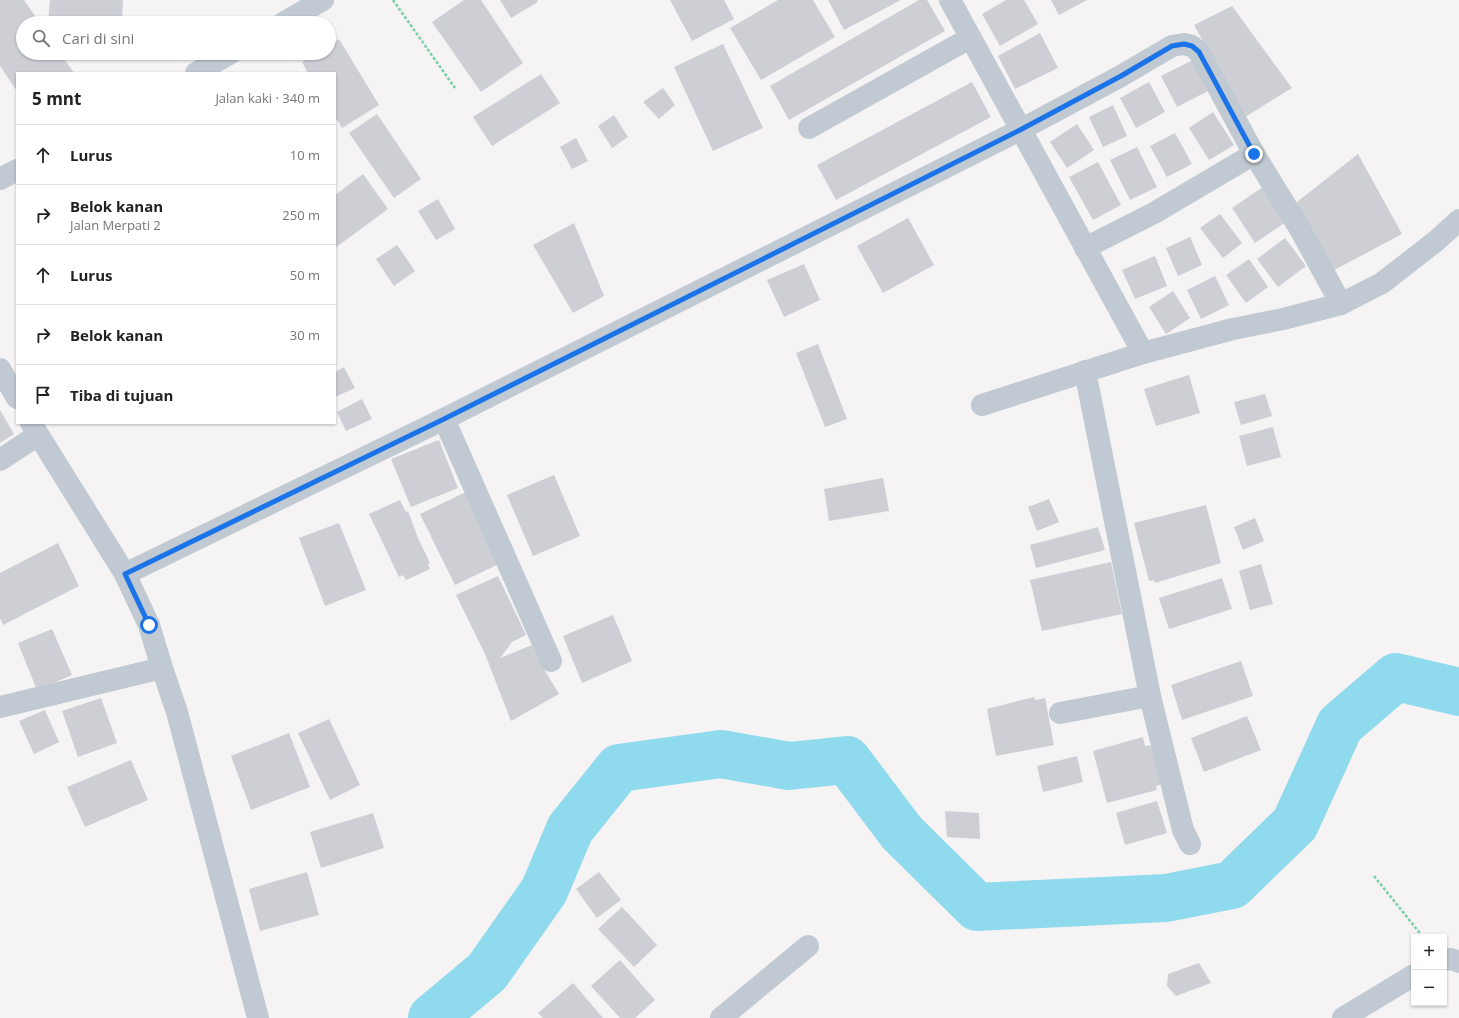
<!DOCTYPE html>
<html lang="id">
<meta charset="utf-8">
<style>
:root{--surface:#fff;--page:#f2f2f2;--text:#222;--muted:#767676;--line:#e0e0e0}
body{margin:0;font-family:"Open Sans",sans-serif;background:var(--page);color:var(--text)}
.controls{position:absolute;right:12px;bottom:12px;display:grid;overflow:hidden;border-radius:0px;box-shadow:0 1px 3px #0004}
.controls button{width:36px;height:36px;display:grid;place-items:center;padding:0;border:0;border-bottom:1px solid var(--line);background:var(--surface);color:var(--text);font:20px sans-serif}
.stop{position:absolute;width:12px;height:12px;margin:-9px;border:3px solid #1a73e8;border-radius:50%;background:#fff}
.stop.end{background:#1a73e8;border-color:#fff;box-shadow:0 1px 4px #0008}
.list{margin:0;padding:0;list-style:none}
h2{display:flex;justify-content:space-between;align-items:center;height:52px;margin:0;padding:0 16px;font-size:17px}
h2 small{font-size:13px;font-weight:400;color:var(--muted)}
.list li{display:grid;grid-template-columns:26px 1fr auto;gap:12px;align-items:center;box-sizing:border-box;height:60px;padding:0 16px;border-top:1px solid var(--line)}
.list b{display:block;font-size:15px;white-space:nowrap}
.list p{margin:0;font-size:13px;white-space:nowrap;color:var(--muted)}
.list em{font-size:13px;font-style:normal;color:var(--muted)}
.icon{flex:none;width:22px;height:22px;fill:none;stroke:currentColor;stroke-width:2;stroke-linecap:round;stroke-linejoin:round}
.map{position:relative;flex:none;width:1459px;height:1018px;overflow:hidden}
.search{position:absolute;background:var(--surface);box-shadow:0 1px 3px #0004;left:16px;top:16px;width:320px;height:44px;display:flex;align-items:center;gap:10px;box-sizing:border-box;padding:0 14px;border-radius:22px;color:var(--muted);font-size:15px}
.panel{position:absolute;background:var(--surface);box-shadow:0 1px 3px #0004;left:16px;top:72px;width:320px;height:352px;border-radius:0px}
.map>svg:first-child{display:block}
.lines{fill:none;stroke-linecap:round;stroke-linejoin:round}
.river{stroke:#90daee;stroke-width:48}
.building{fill:#cdcfd5}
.path{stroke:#7ad0a6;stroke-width:2.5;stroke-dasharray:3 2;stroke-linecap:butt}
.minor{stroke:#c1cad2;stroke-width:22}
.route{stroke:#1a73e8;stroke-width:5}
</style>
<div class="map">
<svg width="1459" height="1018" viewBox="0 0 1459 1018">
<rect width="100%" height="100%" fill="#f5f3f3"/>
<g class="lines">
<path class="river" d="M432,1018l55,-46 57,-81 26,-62 49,-61 102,-14 68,12 58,-6 55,73 75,74 189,-9 66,-13 63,-61 45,-99 56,-48 63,15"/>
</g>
<g class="building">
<path d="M0,0h24l16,23h-17v30h37l14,20h-57v18l-17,-25z"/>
<path d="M50,0h73l-1,23h-74z"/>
<path d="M464,0h17l42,63 -42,29 -49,-70z"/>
<path d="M500,0h37l1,2 -27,16z"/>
<path d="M670,0h54l10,19 -42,22z"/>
<path d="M778,0h35l22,37 -74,43 -31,-52z"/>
<path d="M828,0h73l-57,30z"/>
<path d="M919,0h8l18,31 -156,89 -19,-34z"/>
<path d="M1006,0h18l14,24 -38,22 -18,-32z"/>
<path d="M1051,0h36l-28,15z"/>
<path d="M1232,6l60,82 -47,29 -51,-92z"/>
<path d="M1040,33l18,35 -43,21 -17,-33z"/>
<path d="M339,39l40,66 -37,23 -7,-11v-44h-27l-6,-11 15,-9h12v-7z"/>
<path d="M723,44l40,84 -50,23 -39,-84z"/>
<path d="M1193,60l15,31 -31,16 -16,-31z"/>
<path d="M541,74l19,29 -68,43 -19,-29z"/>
<path d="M972,82l19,35 -155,83 -19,-35z"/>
<path d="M1149,82l16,30 -29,16 -16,-30z"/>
<path d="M663,88l12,17 -16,14 -16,-17z"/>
<path d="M1113,105l14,31 -24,11 -14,-30z"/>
<path d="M1213,112l21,33 -25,15 -20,-32z"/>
<path d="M377,114l44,65 -27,19 -45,-65z"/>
<path d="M614,115l14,22 -16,11 -14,-22z"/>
<path d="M1077,124l17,26 -27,18 -17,-26z"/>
<path d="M1175,133l17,31 -25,13 -17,-31z"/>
<path d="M576,138l12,23 -16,8 -12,-22z"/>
<path d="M1137,147l20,40 -27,13 -20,-40z"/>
<path d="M1358,154l44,80 -77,41 -28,-73z"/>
<path d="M1098,162l23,43 -28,15 -24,-43z"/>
<path d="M363,174l25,35 -53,39v-53z"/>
<path d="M1266,185l23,35 -34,23 -23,-35z"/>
<path d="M438,199l17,30 -19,11 -18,-29z"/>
<path d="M1220,214l22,29 -19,15 -23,-30z"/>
<path d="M908,218l26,47 -51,28 -26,-47z"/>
<path d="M574,223l30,73 -31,17 -40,-68z"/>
<path d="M1190,237l12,28 -24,11 -12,-28z"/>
<path d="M1285,238l21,28 -28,21 -21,-28z"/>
<path d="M397,245l18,26 -21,15 -18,-27z"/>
<path d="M1155,256l12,30 -32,13 -13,-29z"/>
<path d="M1249,259l19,28 -22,16 -20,-28z"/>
<path d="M804,264l16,36 -36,17 -17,-37z"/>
<path d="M1215,276l14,29 -28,14 -14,-29z"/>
<path d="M1173,291l17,27 -24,16 -17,-27z"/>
<path d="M818,344l29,75 -22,8 -29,-74z"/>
<path d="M344,367l11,21 -20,9v-25z"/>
<path d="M1189,375l11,38 -44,13 -12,-37z"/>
<path d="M1265,394l7,22 -31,9 -7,-23z"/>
<path d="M362,399l10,20 -26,12 -9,-19z"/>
<path d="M0,410l14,24 -14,9z"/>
<path d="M1273,427l8,30 -34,9 -8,-30z"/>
<path d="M439,440l19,48 -47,19 -20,-48z"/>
<path d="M554,475l26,61 -47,20 -26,-61z"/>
<path d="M883,478l6,33 -60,10 -5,-32z"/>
<path d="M466,492l35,71 -46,22 -35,-71z"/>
<path d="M1049,499l10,23 -22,9 -9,-24z"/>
<path d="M400,500l6,12 2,-1 10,27 12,25 -2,1 2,5 -24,11 -3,-5 -4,2 -30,-63z"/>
<path d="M1206,505l15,58 -66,20 -1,-3 -5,1 -15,-58z"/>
<path d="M1255,518l9,23 -21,9 -9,-23z"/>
<path d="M339,523l27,67 -41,16 -26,-68z"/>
<path d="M1098,527l7,23 -69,18 -6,-23z"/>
<path d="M58,543l21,43 -76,39 -3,-7v-45z"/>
<path d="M1111,562l11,52 -80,17 -12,-51z"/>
<path d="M1261,564l12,40 -23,6 -11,-39z"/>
<path d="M498,576l28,59 -14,7 -12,16 32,-13 6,14 21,35 -48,27 -26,-67 -29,-59z"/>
<path d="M1222,578l10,31 -63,20 -10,-31z"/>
<path d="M613,615l19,46 -50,22 -19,-47z"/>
<path d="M52,629l20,46 -35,15 -19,-47z"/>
<path d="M1241,661l12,35 -71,24 -11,-35z"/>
<path d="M1034,697l1,3 10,-2 9,47 -58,11 -9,-47z"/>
<path d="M101,698l16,45 -39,14 -16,-46z"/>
<path d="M45,710l14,32 -25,12 -15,-33z"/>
<path d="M1247,716l14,34 -57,22 -13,-34z"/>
<path d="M329,719l31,66 -30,15 -32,-67z"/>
<path d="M289,733l21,54 -59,23 -20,-54z"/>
<path d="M1143,737l2,9 8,-1 11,39 -8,2 1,4 -50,13 -14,-52z"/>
<path d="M1077,756l6,26 -40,10 -6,-26z"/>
<path d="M131,760l17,40 -63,27 -18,-40z"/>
<path d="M1157,801l10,32 -42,12 -9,-32z"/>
<path d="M945,811l34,2 1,26 -33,-2z"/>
<path d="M373,813l11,35 -63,20 -11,-36z"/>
<path d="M307,872l12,43 -59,16 -11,-42z"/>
<path d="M599,872l22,28 -24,18 -21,-29z"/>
<path d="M622,907l35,38 -23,22 -36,-38z"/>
<path d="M620,960l35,40 -20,18h-15l-29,-32z"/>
<path d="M1199,963l12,20 -35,13 -9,-10 1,-12z"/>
<path d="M573,983l30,35h-60l-5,-5z"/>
</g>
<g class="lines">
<g class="path">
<path d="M393,0l62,88"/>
<path d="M1374,876l49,61"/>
</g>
<g class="minor">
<path d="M950,0l193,353 -161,52"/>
<path d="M283,23l40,-23"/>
<path d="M196,73l35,-20"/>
<path d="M809,128l161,-90"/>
<path d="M0,179l17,-9"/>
<path d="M1085,248l69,-35 100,-59"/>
<path d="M1143,353l90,-24 50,-10 58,-15 41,-21 54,-42 23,-21"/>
<path d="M0,369l17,29"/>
<path d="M1085,371l65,325 33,134 7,14"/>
<path d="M444,419l107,242"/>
<path d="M31,423l94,151 24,51 13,43 15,44 81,306"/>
<path d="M0,460l38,-25"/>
<path d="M125,574l319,-155 576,-289 101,-54 51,-30 12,-2 8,2 7,6 55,102 46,75 41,75"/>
<path d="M0,707l162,-39"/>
<path d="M1060,713l90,-17"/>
<path d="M1444,960l7,-1 8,3"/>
<path d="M721,1018l87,-72"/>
<path d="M1343,1018l71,-43"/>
</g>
</g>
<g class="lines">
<path class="route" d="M149,625l-24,-51 319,-155 576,-289 101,-54 51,-30 12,-2 8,2 7,6 55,102"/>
</g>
</svg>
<div class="controls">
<button>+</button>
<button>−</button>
</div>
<div class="stop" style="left:149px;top:625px"></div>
<div class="stop end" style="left:1254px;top:154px"></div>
<div class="search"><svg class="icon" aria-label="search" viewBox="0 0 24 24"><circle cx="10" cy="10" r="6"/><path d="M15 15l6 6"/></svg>Cari di sini</div>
<section class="panel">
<h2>5 mnt<small>Jalan kaki · 340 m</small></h2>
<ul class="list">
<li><svg class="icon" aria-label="ahead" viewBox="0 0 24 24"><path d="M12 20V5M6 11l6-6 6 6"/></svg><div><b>Lurus</b></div><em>10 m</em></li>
<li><svg class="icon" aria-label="right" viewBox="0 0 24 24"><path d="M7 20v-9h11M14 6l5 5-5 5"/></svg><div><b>Belok kanan</b><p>Jalan Merpati 2</p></div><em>250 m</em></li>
<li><svg class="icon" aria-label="ahead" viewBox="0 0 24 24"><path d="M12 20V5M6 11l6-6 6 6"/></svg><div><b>Lurus</b></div><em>50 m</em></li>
<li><svg class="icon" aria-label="right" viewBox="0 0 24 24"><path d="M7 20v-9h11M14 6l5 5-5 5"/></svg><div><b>Belok kanan</b></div><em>30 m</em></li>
<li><svg class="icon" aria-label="arrive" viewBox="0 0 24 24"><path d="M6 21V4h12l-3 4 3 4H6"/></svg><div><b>Tiba di tujuan</b></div></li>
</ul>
</section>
</div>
